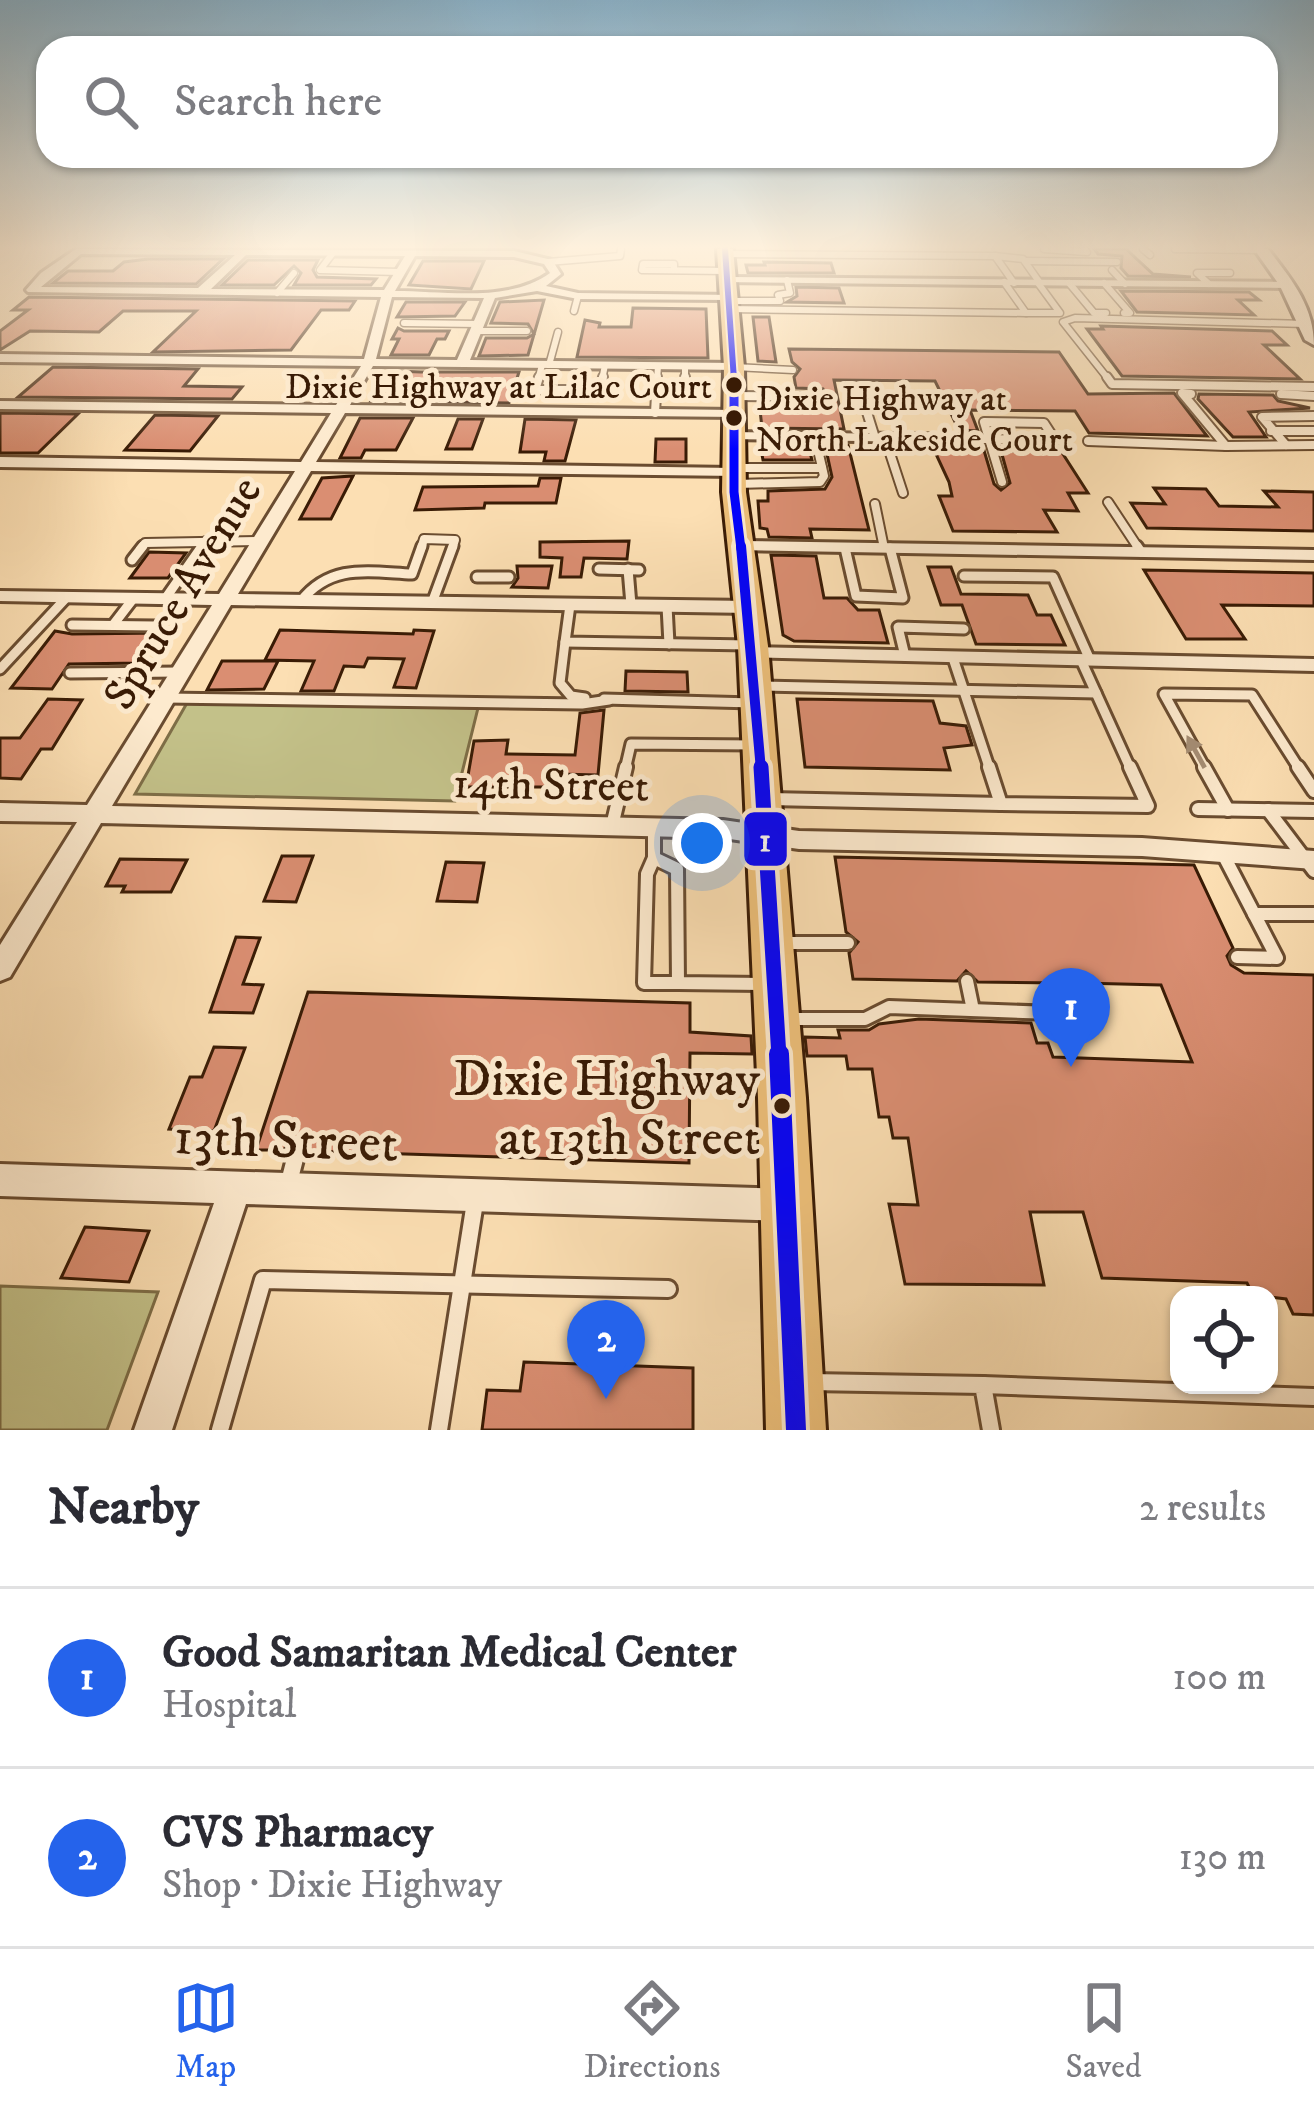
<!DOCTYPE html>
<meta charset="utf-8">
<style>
:root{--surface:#fff;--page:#f7f7f7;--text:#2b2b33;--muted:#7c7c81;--line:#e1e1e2;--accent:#2563eb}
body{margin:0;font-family:"IM FELL DW Pica",serif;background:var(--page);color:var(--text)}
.controls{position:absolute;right:36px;bottom:36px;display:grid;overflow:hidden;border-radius:24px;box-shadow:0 3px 9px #0004}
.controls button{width:108px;height:108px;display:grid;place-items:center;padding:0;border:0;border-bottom:3px solid var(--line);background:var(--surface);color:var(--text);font:60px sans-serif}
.you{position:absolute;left:702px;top:843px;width:42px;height:42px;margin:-30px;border:9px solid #fff;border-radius:50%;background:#1a73e8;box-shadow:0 0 0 18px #1a73e833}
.badge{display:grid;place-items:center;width:78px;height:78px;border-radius:50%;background:var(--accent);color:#fff;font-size:39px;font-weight:700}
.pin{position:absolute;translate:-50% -99px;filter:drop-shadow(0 3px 6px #0008)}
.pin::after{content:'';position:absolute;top:63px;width:42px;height:36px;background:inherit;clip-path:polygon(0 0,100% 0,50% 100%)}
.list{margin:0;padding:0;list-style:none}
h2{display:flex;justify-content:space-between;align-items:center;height:156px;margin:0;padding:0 48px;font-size:51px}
h2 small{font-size:39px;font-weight:400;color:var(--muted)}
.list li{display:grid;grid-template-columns:78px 1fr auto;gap:36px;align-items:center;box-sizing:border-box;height:180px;padding:0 48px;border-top:3px solid var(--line)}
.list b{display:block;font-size:45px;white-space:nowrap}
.list p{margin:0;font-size:39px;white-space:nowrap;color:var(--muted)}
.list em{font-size:39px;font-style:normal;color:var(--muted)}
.icon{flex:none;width:66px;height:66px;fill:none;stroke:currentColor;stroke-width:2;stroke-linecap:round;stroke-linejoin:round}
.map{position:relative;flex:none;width:1314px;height:1430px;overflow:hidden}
.search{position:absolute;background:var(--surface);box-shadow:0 3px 9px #0004;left:36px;right:36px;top:36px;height:132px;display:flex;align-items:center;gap:30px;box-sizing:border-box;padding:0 42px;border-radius:36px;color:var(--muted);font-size:45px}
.sheet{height:516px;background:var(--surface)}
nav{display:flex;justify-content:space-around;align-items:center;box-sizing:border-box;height:168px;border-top:3px solid var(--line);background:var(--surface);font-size:33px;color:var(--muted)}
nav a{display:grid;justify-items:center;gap:6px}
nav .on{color:var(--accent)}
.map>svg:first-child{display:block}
.green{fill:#c3c189;stroke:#7e6e47;stroke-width:3}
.building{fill:#da8e72;stroke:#391b05;stroke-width:3}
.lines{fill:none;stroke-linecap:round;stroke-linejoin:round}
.lane-far4-casing{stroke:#6a4c30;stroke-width:9}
.lane-far3-casing{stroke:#6a4c30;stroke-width:12}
.lane-far2-casing{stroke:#6a4c30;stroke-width:15}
.lane-far1-casing{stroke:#6a4c30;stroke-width:18}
.lane-casing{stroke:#6a4c30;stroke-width:22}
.street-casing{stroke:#6a4c30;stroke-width:6}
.secondary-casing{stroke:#391b05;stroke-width:6}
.primary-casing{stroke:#391b05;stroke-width:6}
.lane-far4{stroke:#fdeace;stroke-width:6}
.lane-far3{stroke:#fdeace;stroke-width:8}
.lane-far2{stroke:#fdeace;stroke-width:9}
.lane-far1{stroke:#fdeace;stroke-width:12}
.lane{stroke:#fdeace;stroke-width:16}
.street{fill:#fdeace;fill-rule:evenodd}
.secondary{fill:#fdeace;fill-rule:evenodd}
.primary{fill:#eec07a;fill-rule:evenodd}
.bus-1-far4-casing{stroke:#fdeace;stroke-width:10}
.bus-1-far3-casing{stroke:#fdeace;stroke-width:15}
.bus-1-far2-casing{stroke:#fdeace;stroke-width:20}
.bus-1-far1-casing{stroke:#fdeace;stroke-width:24}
.bus-1-casing{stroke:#fdeace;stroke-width:28}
.bus-1-far4{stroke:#00f;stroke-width:6}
.bus-1-far3{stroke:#00f;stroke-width:9}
.bus-1-far2{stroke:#00f;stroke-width:10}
.bus-1-far1{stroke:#00f;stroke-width:15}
.bus-1{stroke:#00f;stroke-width:20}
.oneway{fill:#a58d74}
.bus-dot{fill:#391b05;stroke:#fdeace;stroke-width:4.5}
.labels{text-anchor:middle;stroke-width:10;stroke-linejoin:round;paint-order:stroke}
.far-bus-label{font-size:36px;fill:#391b05;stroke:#fdeace;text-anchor:end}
.street-label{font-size:45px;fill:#391b05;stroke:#fdeace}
.near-bus-label{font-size:51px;fill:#391b05;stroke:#fdeace;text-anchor:end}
.near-street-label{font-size:54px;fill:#391b05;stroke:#fdeace}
.line-badge{stroke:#fdeace;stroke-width:4.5}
.badge-label{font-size:33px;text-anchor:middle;font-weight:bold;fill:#fff}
</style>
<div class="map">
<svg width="1314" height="1430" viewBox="0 0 1314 1430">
<rect width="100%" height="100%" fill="#fcdfb3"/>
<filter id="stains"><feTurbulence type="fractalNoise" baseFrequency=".00167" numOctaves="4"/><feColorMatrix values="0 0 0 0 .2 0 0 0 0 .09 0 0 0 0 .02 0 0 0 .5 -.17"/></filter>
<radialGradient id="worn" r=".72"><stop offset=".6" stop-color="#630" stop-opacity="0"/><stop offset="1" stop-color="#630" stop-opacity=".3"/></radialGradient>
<g class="green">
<path d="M187,703l291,5 -23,93 -320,-7z"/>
<path d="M0,1286l158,6 -51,138h-107z"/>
</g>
<g class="building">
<path d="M1094,249h32l27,25 38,3 -63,-1 -7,-8 1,-12 -24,-2z"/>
<path d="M148,259h75l-27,25 -143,-1 15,-12h45l11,-9z"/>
<path d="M248,260h70l-5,10 4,7 59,2 -5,6h-77l7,-12 -7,-7 -20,19h-52z"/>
<path d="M423,261h61l-13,28 -62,-4z"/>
<path d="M764,262l67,1 3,10h-86l-2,-8h19z"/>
<path d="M796,287l43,1 5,15 -57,-1 10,-6z"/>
<path d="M1121,291l128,1 10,8h-21l16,15 -117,-3z"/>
<path d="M29,297l248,3 78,1 -6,9h-28l-30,40 -138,2 43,-41h-73l-24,21 -69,-1 -30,19v-19l28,-21h-15z"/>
<path d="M544,300l-16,55 -49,1 7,-18h41l7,-4 -6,-10 -37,-1 9,-21z"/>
<path d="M406,302h59l-10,14 -58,1z"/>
<path d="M633,308l73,1 2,49 -131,-1 8,-37 15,3 -1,4h32z"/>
<path d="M753,317h16l7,45 -18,-1z"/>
<path d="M1101,326l171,5 15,14h-23l36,34 -178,-3 -35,-47h16z"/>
<path d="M398,328l6,3h45l-4,8h-8l-8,16h-38l8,-16h-7z"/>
<path d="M789,349l270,3 29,42 86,-1 33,43 -118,-3 -14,-22 -105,-1 8,21 -19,-1 -24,-49 -101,-1 10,49 -82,-1 -2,-18h14l-1,-5h48l7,-5 -5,-11 -27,-1 -2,-11 6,-8 -8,-7z"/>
<path d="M53,367l145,2 -14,17 58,1 -10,12 -214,-2z"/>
<path d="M395,371l26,1h98l-10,31 -138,-2 5,-8h7z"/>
<path d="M1199,394l74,1 5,6 32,7 -61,4 17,25h-33l-35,-38z"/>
<path d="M0,413l78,1 -40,39h-38z"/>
<path d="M155,415l63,1 -28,35 -65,-1z"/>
<path d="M360,418h53l-17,32h-31l-4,8h-21z"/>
<path d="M458,419h25l-11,30h-26z"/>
<path d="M525,419l51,1 -11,41h-21l2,-9h-26z"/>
<path d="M656,439h30v23h-31z"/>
<path d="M760,444l48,1 4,15h-49z"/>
<path d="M825,445h23l21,85 -59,-1 2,9 -43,-1 -2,-8 -7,-1 -2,-27h10v-10l57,-2 7,-12z"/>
<path d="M967,447h16l11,37 7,6 9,-7 -9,-32h60l27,42h-20l10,18 -34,-1 13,22 -104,-1 -14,-35h13l-3,-14 -14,-30 34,-1z"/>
<path d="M353,476l-22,43h-31l22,-41z"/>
<path d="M540,478h21l-5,25h-71l-1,5 -69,2 8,-23 115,-1z"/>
<path d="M1154,488l52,1 13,17 59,1 -14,-16 50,1v39l-167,-3 -16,-25 34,1z"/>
<path d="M629,541l-2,18 -43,-1 -3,19h-21l2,-19 -22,-1v-15z"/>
<path d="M149,552l37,1 -18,25h-38z"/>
<path d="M771,555l45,1 8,42h23l11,12h21l9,33 -94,-2 -11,-6z"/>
<path d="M517,566h35l-4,22 -36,-1 6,-9z"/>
<path d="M928,567h23l10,27 67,1 9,20h14l14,30 -89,-1 -14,-39h-21z"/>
<path d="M1144,570l170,3v33l-92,-1 23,34h-59z"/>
<path d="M280,630l133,4 1,-4 20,1 -18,57 -22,-1 10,-28 -36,-1 -4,9 -20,-1 -10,25h-33l13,-30 -49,-1z"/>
<path d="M55,631l17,3 90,-1 -20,30 -73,1 -17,25 -41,-1z"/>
<path d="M222,661h56l-14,28 -57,1z"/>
<path d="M626,671l61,1 1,20 -63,-1z"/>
<path d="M48,699l34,1 -30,49h-11l-20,30 -21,-1v-40h20z"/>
<path d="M797,699l136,2 7,22 26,3 6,19 -28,3 6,22 -145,-3z"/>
<path d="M604,710l-6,65 -38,-1 -2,13h-92l8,-46 34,-1 -2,14 69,1 5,-42z"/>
<path d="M282,856h31l-17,46 -32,-1z"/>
<path d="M835,857l359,8 39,83 -6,8 4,9 13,8 70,2v340l-21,-1 -7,-15 -33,-4 -6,-12 -145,-5 -19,-66h-53l14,73 -139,-1 -16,-80 29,1 -10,-67h-15l-4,-21h-10l-7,-48h-24l-2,-13h-39l-2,-19 35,1 -2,-8h31l10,-6 40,-5 112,4 6,20h11l5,14 139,5 -31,-77 -80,-2 -10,-10 -11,10 -82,-1 -12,-11 -9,10 -104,-2 -4,-26 9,-11 -12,-10z"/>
<path d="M120,859l67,1 -16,32h-49l3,-6h-19z"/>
<path d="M446,862l38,1 -7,39 -40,-1z"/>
<path d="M236,937l24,1 -17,46 20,1 -10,28 -43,-1z"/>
<path d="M308,992l382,11v29l61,4 1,18 -62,-1 -1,110 -380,-12 -10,-13 -10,3 -5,9h-28z"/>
<path d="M214,1047l31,1 -31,83 -45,-2 21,-52h12z"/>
<path d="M85,1227l64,4 -20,51 -68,-4z"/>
<path d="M524,1362l169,6v62h-211l5,-40 33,1z"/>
</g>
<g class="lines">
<g class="lane-far4-casing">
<g id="lane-far4">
<path d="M1044,249l43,3 -3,-3"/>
<path d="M1143,249l7,6"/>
<path d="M1175,249l87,1"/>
<path d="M333,253l-13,17 79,2"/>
<path d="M726,254l269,2"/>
<path d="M1025,261l92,1"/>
<path d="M548,262l72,-6 1,-7"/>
<path d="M674,270v-6h-31l-1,6 85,1"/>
<path d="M1112,270l13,14"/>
<path d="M1004,282l22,31h34l-22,-30"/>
<path d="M1014,283l-19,-27 28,3 17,24"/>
<path d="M1069,283l25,30h12"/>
<path d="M1104,283l26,30h-6"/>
<path d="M1209,284l-12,-11h33"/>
<path d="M277,293l17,-20"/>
<path d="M730,301h50l-2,-6 12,-2 -3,-13"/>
<path d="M730,309l296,4"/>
<path d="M574,311l4,-15"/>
<path d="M404,323l74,1"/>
<path d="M475,331h52"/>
<path d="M549,365l9,-33"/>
<path d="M685,366v14"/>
<path d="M734,367l59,3"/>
<path d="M538,380l4,-15"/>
<path d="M602,380l3,-15"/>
<path d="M657,380l1,-14"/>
<path d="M1109,380l-46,-58 12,-4 230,6"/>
</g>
</g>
<g class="lane-far3-casing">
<g id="lane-far3">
<path d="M539,377l-4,13h46"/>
<path d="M685,377v18"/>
<path d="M1107,377l5,7 202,3"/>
<path d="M601,387l2,-10"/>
<path d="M861,393l14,45"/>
<path d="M1191,394l-9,-1 44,53 88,-1"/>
<path d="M1281,394l33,2"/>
<path d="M734,396l86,1"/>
<path d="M655,413l2,-36"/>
<path d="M1271,431h43"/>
<path d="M885,438l18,55"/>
<path d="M1088,441l138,5"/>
<path d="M1286,445l-24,-28 52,-1"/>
<path d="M736,468h86"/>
<path d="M1002,482l-18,-60 60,1 11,17"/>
<path d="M737,484l83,-2 4,-6 -9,-39"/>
<path d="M1108,502l31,47"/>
<path d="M875,504l9,44"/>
<path d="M140,549l5,-6 116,-2"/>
<path d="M200,549l6,-8"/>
<path d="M421,549l3,-10 31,1 -3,9"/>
</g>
</g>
<g class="lane-far2-casing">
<g id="lane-far2">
<path d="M1137,546l4,6"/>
<path d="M845,548l11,48 47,2 -13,-50"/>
<path d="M132,560l11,-14"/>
<path d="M599,569l40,1"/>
<path d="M628,569l3,36"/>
<path d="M964,576l89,1 37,83"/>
<path d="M477,577h32"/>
<path d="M165,599l37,-53"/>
<path d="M301,601c30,-38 68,-29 111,-27l10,-28"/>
<path d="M432,603l21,-57"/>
<path d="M570,605l-5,37 184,3"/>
<path d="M667,606l2,38"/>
<path d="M72,625l83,1"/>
<path d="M113,625l20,-26"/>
<path d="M565,642l-5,41 11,13 14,2"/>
<path d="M905,656l-7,-29 66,2"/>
<path d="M953,658l37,112"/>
<path d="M0,669l66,-71"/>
<path d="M70,673l111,-1"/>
<path d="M757,686l339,7 -15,-33"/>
<path d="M1096,693l35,77"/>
<path d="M166,698l416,6 27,-4"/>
<path d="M604,699l149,4"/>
<path d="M625,770l6,-26 125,1"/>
<path d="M1206,770l-42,-76 88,1 48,75"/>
</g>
</g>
<g class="lane-far1-casing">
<g id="lane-far1">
<path d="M989,767l12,37 147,2 -18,-39"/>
<path d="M1204,767l24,43"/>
<path d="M1298,767l16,24"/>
<path d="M770,799l231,5"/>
<path d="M1198,809l116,2"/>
<path d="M1268,810l46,61"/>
<path d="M612,826l14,-59"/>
<path d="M654,827v31l23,11 1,114 84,1"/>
<path d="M1224,856l53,102 -40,-1"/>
<path d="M654,858l-7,16 -3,109h34"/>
<path d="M1254,914h60"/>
<path d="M779,943h69"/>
<path d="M967,981l6,29"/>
<path d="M786,1019h79l24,-12 192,7 -11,-31"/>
</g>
</g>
<g class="lane-casing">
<g id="lane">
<path d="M288,1186l9,-35"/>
<path d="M810,1382l173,3 8,45"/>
<path d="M983,1385l331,12"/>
<path d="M220,1430l43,-150 405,9"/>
<path d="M439,1430l36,-228"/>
</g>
</g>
<g class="street-casing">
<g id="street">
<path d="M76,249l438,2 38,9 9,14 -15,12 32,7 155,2 2,2 -6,3 -151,-1 -41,-8 -42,7 -25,62 264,3 5,1v6l-366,-4 -23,39 384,5 5,1v6l-394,-4 -29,49 417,6 5,2v6l-427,-5 -73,123 512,7 9,6 -9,6 -519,-8 -119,201 611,14 76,11 343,7 172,13v18l-172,-13 -343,-7 -76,-11 -622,-15 -91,154 -10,4v-36l77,-123 -77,-1v-18l87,2 125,-200 -212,-4v-10l219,3 76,-123 -295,-4v-10l301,5 30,-49 -331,-4v-8l336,4 25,-39 -361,-4v-8l364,5 17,-62 -353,-5 -2,-2 15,-17zM81,254l154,1 -37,33 -157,-1zM246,255l159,1 -21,34 -173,-1zM415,256l99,1 30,7 6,9c-41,30 -106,18 -155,18zM392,297l92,1 -27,62 -81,-1z"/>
<path d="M728,277l560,5 5,3 -5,3 -564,-6z"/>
<path d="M733,432l324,4 7,4 -7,4 -329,-5 -2,-3z"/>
<path d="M741,541l573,9v10l-579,-10 -3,-4z"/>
<path d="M753,647l561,12v12l-568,-14 -3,-4z"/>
<path d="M0,1164l784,25 11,5 5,11 -5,11 -11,5 -538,-17 -74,226h-38l80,-227 -214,-7z"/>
</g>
</g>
<g class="secondary-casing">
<path id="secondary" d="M1254,249h14c23,30 46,57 46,96l-9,-5 -25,-54z"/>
</g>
<g class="primary-casing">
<path id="primary" d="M717,249h16l11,118 2,125 22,154 38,452 20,332h-60l-8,-332 -20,-452 -16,-154 2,-125z"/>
</g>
<use href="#lane-far4" class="lane-far4"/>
<use href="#lane-far3" class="lane-far3"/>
<use href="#lane-far2" class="lane-far2"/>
<use href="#lane-far1" class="lane-far1"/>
<use href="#lane" class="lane"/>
<use href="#street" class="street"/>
<use href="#secondary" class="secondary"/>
<use href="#primary" class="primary"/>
<g class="bus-1-far4-casing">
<path id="bus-1-far4" d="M725,249l9,131"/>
</g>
<g class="bus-1-far3-casing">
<path id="bus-1-far3" d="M734,377v115l7,57"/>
</g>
<g class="bus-1-far2-casing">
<path id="bus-1-far2" d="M741,546l20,224"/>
</g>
<g class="bus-1-far1-casing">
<path id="bus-1-far1" d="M761,767l18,290"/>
</g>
<g class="bus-1-casing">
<path id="bus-1" d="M779,1054l17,376"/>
</g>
<use href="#bus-1-far4" class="bus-1-far4"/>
<use href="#bus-1-far3" class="bus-1-far3"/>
<use href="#bus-1-far2" class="bus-1-far2"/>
<use href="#bus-1-far1" class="bus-1-far1"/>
<use href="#bus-1" class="bus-1"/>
</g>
<defs><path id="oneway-solid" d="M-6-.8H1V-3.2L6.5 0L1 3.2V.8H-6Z" transform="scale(3)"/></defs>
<use class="oneway" href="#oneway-solid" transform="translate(1196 752) rotate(-119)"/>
<linearGradient id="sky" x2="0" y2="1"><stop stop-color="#8bb7d2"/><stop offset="0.55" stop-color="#fef1dd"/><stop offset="1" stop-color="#fef1dd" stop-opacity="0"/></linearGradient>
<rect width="1314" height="449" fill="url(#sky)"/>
<g class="bus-dot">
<circle cx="734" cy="385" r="10"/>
<circle cx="734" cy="418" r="10"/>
<circle cx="782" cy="1106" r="10"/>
</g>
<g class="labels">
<g class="far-bus-label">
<text x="712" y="398">Dixie Highway at Lilac Court</text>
<text x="756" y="410" text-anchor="start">Dixie Highway at<tspan x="756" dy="41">North Lakeside Court</tspan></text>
</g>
<g class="street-label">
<text transform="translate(181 592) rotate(-59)" y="16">Spruce Avenue</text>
<text transform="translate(551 783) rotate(1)" y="16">14th Street</text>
</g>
<g class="near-bus-label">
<text x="760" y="1095">Dixie Highway<tspan x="760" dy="59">at 13th Street</tspan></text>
</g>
<g class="near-street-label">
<text transform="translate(286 1138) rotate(2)" y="19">13th Street</text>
</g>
</g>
<rect class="line-badge" x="742" y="810" width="47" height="58" rx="12" fill="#00f"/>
<g class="badge-label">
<text x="765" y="851">1</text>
</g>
<rect width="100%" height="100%" filter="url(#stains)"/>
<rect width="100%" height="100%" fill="url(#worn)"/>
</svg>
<div class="controls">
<button><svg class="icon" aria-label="locate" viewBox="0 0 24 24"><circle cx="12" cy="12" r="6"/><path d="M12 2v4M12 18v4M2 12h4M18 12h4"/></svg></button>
</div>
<div class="you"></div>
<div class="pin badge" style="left:1071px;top:1067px">1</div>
<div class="pin badge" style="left:606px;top:1399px">2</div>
<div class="search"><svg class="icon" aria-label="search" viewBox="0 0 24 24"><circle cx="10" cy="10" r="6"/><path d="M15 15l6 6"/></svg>Search here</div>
</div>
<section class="sheet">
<h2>Nearby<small>2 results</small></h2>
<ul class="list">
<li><span class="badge">1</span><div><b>Good Samaritan Medical Center</b><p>Hospital</p></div><em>100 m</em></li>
<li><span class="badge">2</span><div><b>CVS Pharmacy</b><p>Shop · Dixie Highway</p></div><em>130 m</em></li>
</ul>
</section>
<nav>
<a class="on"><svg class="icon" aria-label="map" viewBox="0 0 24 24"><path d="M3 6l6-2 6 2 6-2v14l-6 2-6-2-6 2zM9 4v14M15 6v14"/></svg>Map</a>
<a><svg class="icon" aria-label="directions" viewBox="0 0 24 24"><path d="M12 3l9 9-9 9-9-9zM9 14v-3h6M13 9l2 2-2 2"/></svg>Directions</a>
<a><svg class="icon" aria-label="saved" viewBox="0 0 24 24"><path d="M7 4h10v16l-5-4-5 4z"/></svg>Saved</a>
</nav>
